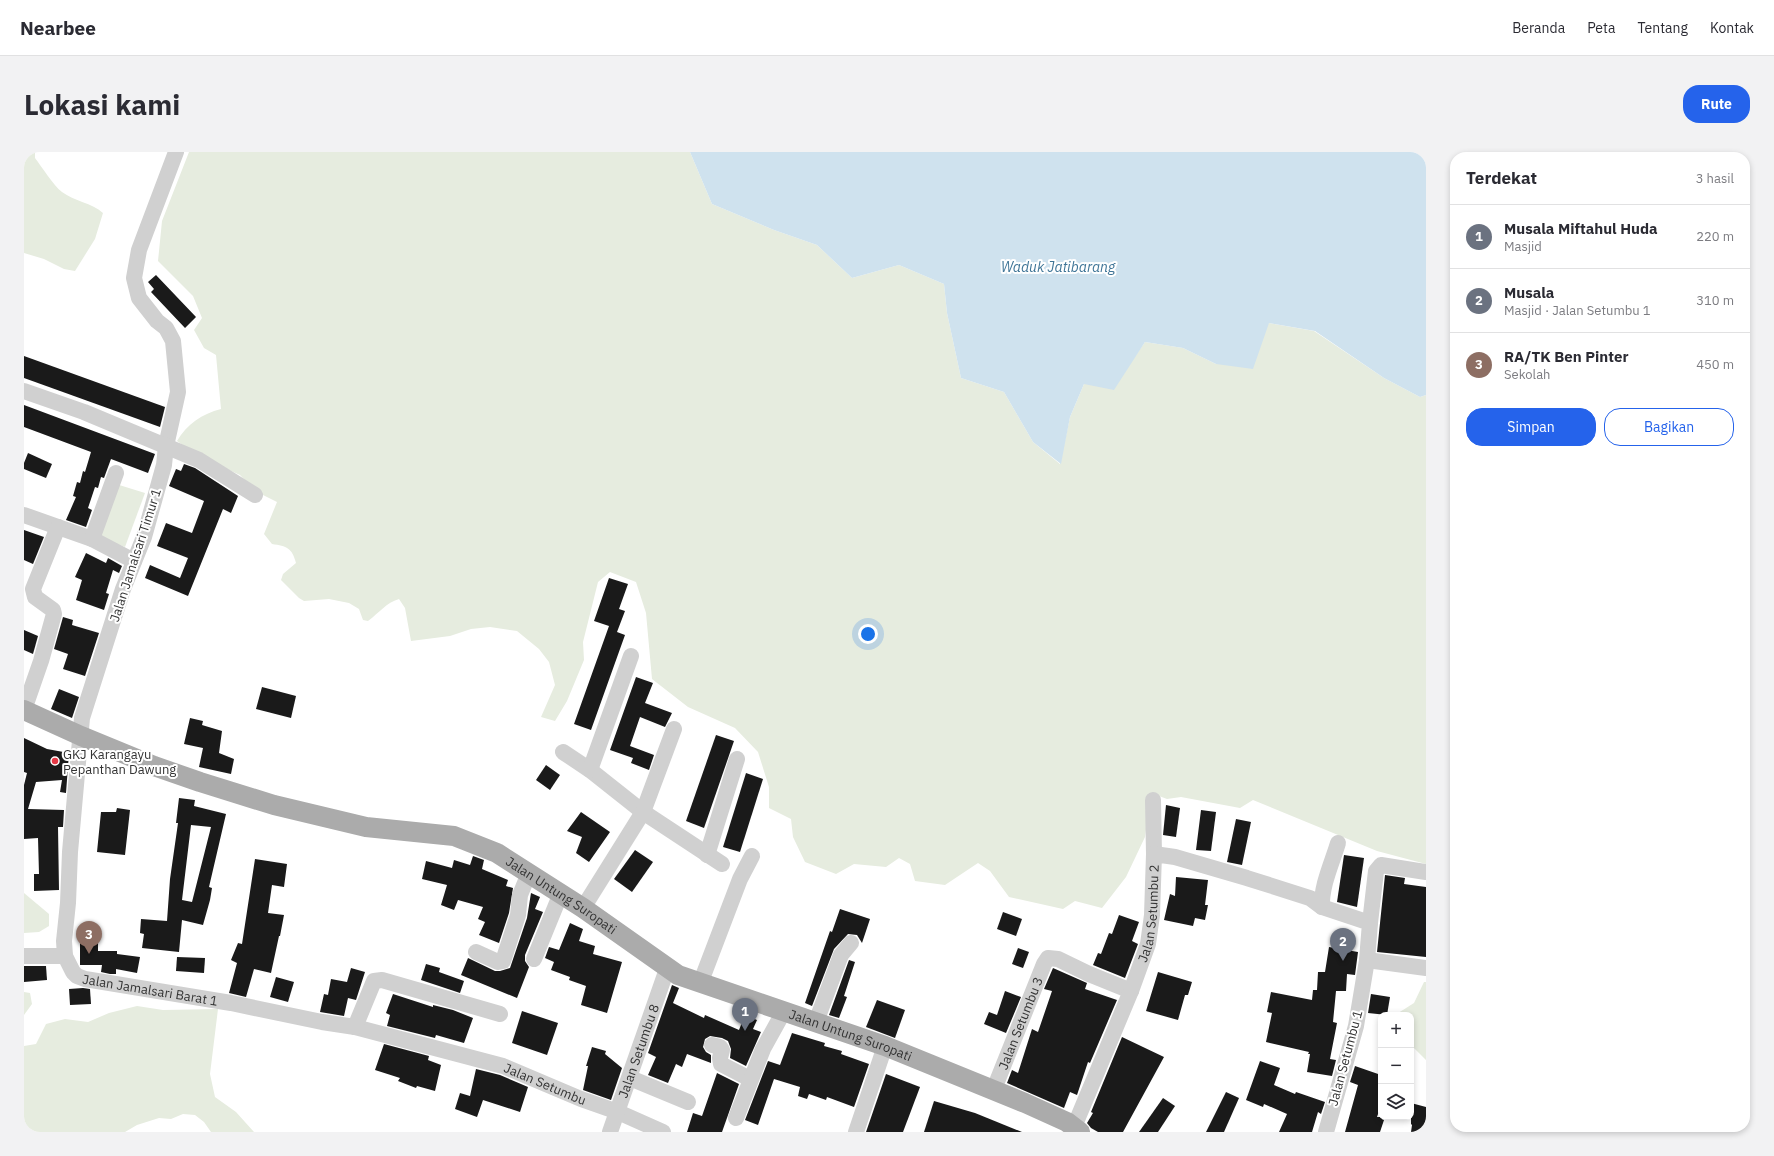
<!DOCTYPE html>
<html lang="id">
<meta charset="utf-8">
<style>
:root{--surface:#fff;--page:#f2f2f3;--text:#2b2b33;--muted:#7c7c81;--line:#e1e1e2;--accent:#2563eb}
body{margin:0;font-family:"IBM Plex Sans",sans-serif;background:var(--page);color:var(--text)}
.controls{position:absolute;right:12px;bottom:12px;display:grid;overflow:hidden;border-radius:8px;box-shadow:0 2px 6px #0003}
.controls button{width:36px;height:36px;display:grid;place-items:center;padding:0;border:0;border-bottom:1px solid var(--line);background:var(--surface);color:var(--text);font:20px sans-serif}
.you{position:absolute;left:844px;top:482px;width:14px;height:14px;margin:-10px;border:3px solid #fff;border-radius:50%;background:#1a73e8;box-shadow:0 0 0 6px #1a73e833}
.badge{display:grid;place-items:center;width:26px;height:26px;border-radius:50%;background:var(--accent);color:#fff;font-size:13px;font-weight:700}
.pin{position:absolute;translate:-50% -33px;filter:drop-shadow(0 1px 2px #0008)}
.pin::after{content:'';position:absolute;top:21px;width:14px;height:12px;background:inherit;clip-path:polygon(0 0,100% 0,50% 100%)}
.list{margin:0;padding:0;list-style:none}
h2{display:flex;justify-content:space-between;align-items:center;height:52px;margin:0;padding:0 16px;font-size:17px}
h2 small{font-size:13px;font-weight:400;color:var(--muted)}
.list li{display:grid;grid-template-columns:26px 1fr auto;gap:12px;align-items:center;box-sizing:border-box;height:64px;padding:0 16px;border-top:1px solid var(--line)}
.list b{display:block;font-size:15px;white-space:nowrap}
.list p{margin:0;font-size:13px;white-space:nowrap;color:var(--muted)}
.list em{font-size:13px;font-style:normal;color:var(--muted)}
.actions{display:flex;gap:8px;padding:12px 16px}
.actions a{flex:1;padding:9px 0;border:1px solid var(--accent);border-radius:16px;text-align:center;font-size:14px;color:var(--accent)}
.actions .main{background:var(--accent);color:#fff}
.icon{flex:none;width:22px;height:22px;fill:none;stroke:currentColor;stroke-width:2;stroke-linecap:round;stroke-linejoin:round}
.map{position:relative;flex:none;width:1402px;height:980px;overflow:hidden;border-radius:16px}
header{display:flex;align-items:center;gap:24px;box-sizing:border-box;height:56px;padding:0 20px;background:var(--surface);border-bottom:1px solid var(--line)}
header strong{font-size:19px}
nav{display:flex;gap:22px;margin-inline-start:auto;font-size:14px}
.intro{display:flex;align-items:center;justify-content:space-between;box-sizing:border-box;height:96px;padding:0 24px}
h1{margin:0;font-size:28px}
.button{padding:10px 18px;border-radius:16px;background:var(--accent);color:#fff;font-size:14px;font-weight:700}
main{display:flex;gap:24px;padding:0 24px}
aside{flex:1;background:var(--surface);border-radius:16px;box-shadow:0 2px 6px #0003}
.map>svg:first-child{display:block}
.green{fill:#e6ecdf}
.water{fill:#cfe2ee}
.building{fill:#1a1a1a;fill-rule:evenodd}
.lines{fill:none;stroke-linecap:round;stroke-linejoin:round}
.minor{stroke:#d0d0d0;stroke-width:16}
.major{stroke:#ababab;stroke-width:20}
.poi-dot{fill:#e63946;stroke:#fff;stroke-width:1.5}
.labels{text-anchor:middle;stroke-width:4;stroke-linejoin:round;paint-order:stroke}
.street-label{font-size:13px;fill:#333;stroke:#fff}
.poi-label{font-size:13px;fill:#333;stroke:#fff;text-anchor:start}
.water-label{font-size:14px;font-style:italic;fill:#3f7597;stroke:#fff}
</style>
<header>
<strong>Nearbee</strong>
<nav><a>Beranda</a><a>Peta</a><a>Tentang</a><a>Kontak</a></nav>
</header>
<div class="intro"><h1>Lokasi kami</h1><a class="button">Rute</a></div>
<main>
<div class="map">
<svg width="1402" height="980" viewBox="0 0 1402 980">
<rect width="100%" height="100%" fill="#fff"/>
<g class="green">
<path d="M0,0h11v6c7,9 18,27 27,34 12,9 30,11 41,21l-8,26 -20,32 -11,-2 -20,-10 -20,-6z"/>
<path d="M165,0h501l22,52 62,26 43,15 35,33 47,-13 45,19 3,29 14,65 43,14 29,50 27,22 10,-47 14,-33 47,-22 14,-20 38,6 33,16 53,-41 45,8 70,47 36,19 6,-2v469l-49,-13 -124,-51 -13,8 -59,-11 -14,2 -16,-6 -6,44 -19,40 -24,31 -27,-7 -12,8 -54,-12 -19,-26 -12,-8 -33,22 -30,-4 -5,-17 -11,-6 -13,9 -32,-3 -18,10 -31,-12 -12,-25 -2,-18 -22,-11v-21l-11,-35 -23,-24 -47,-21 -36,-28 -6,-66 -10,-31 -26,-10 -12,10 -15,60 1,18 -17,41 -12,20 -14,-4 14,-32 -6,-23 -10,-13 -22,-18 -27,-4 -19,2 -21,7 -39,5 -6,-33 -6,-9c-13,4 -19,13 -31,22l-5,-1 -4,-11 -10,-6 -20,-4 -25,2 -5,-3 -18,-18 2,-6 13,-11c-4,-15 -9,-17 -24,-19l-8,-10 13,-32 -22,-11 -15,-16 -42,-19 -21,-15c10,-17 25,-27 44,-32l-5,-54 -12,-7 -10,-18 8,-12 -9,-22 -35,-35 4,-40z"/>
<path d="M92,332l29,9 -20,54 -27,-10z"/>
<path d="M0,741l25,21v12l-10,6 -15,1z"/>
<path d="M1400,830h2v78l-15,-15v-30h-16l19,-12z"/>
<path d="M0,840l6,1 2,11 -8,11z"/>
<path d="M113,854l26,4 55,-1 -8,65 5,23 21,15 18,20h-43l-7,-10 -9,-7 -12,-1 -12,5 -12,-1 -22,7 -12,7h-101v-86l12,-2 10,-20 19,-5 23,3 21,-9z"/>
</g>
<path class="water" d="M666,0h736v243l-6,2 -36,-19 -69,-47 -46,-8 -16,46 -37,-5 -33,-16 -38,-6 -31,48 -30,-6 -14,33 -9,47 -28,-22 -29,-50 -43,-14 -14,-65 -3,-29 -45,-19 -47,13 -35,-33 -43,-15 -62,-26z"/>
<g class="building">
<path d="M132,123l40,42 -11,11 -34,-36 3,-3 -6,-7z"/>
<path d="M0,204l141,51 -5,20 -136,-49z"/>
<path d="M0,253l131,49 -7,19 -37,-14 -7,19 -3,-1 -3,11 -3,-1 -7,21 4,2 -6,17 -20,-7 10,-23 -3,-1 4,-14 3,1 3,-12 2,1 6,-20 -67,-25z"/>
<path d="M4,301l24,11 -6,14 -22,-9v-6z"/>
<path d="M160,312l11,4 43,28 -7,17 -8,-4 -35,87 -43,-18 5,-13 30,13 8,-20 -31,-12 9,-23 26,10 12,-32 -35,-15 7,-17 5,2z"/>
<path d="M0,378l20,7 -11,27 -9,-4z"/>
<path d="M62,401l20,10 2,-5 14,8 -3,7 -6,-3 -7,23 3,1 -5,16 -28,-10 6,-20 -7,-3z"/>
<path d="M585,426l19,6 -9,25 6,2 -8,21 8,3 -34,95 -17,-6 35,-98 -15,-5z"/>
<path d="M39,465l10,3 -1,5 27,8 -14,43 -22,-7 5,-15 -14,-5z"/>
<path d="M0,478l14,6 -5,18 -9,-4z"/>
<path d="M612,525l17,6 -8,20 27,10 -7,14 -25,-10 -10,29 24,9 -5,15 -18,-7 2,-5 -23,-8z"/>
<path d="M238,535l34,9 -5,22 -35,-9z"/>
<path d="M35,537l20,8 -7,21 -21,-9z"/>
<path d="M166,566l13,3 -1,4 20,6 -3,22 15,6 -3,15 -32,-7 4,-19 -19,-4z"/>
<path d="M692,583l18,6 -30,87 -18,-7z"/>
<path d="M0,586l23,11 22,4 -3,40 -6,-1 2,-12 -26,2 -8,27 36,1 -1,17h-5l1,63 -25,1v-17h5l-1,-36 -14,1v-54l3,-12 -3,-1z"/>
<path d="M522,613l14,10 -10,15 -14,-10z"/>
<path d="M722,621l17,6 -23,73 -17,-5z"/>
<path d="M155,646l16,2 -1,6 32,8 -17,73 3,1 -2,12 -7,25 -21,-5 -3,32 -37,-4 2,-14 -4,-1 1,-14 26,2 3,-42 8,-56h-2zM167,673l20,2 -19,75 -10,-2z"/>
<path d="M1142,653l14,3 -4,29 -13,-2z"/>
<path d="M93,656l13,2 -5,45 -28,-3 4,-40h15z"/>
<path d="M1177,658l15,2 -5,39 -15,-1z"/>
<path d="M557,660l29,20 -21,30 -13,-9 6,-16 -15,-6z"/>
<path d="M1212,667l15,3 -9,43 -15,-3z"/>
<path d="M611,698l18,12 -21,30 -18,-13z"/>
<path d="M1320,703l20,3 -7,49 -20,-5z"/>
<path d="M449,704l11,4 -2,9 26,11 -2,6 7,2 -4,25 -10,30 -20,-8 6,-13 -7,-3 5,-12 -25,-7 -4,10 -13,-5 6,-20 -25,-6 4,-18 26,7 2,-8 16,5z"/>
<path d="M231,707l32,5 -3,23 -12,-2 -4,28 16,2 -4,21h-1l-8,37 -17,-4 -8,28 -17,-4 8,-30 -6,-3 7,-17 4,1z"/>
<path d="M1361,723l20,3 -1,6 22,3v70l-49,-5z"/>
<path d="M1152,725l32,3 -3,25h3l-3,15 -10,-2 -2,8 -29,-6 6,-26 5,2z"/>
<path d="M507,741l9,4 -5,12 8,3 -18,43v6l4,6 -12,31 -56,-23 7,-17 27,13h5l10,-3 17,-50z"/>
<path d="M816,757l30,10 -8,24 -5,-8 -9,-1 -14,15 -22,57 -7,-3 25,-72 2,1z"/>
<path d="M979,760l19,7 -6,17 -19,-7z"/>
<path d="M1095,763l20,7 -7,19 6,3 -13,34 -32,-13 5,-12 3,1 8,-21 3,1z"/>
<path d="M546,771l13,6 -4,12 16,5 -2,8 29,8 -15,51 -26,-8 5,-19 -17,-6 1,-3 -19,-7 3,-8 -9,-4 4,-11 10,3z"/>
<path d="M56,790h18v9h19v3l23,3 -3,16 -21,-4v5h-6l-9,-2 1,-7h-22z"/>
<path d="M1305,795l29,5 -3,23 -8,-1 -1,17h-10l-3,31 4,1 -7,36 6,1 -4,16 -25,-4 3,-18h-2l1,-2 -43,-10 6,-29 -5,-1 4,-20 41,8 1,-10h4l1,-18h7z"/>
<path d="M994,796l11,4 -6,16 -11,-4z"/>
<path d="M153,805l28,1 -1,15 -28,-2z"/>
<path d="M825,808l6,2 -11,34 3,1 -8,21 -10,-3z"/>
<path d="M402,812l14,4 -1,4 25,9 -4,12 -39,-13z"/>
<path d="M0,814h22l1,14 -23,2z"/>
<path d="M327,816l14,4 -9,28 -8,-2 -4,18 -24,-4 4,-18 4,1 3,-16 16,3z"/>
<path d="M1029,816l34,15 -2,6 32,11 -27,63 -2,-1 -11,33 -7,-3 -6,16 -57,-25 5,-13 6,3 14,-44 6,3 14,-41 -8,-2z"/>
<path d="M1134,820l34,10 -4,13h-3l-7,25 -32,-9z"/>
<path d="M252,825l18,5 -6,20 -18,-5z"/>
<path d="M648,833l7,3 -6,15 31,15 1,-3 34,15 6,-15 12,5 -4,9 8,3 -15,34 -16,-8 1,-9 -3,-8 -6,-3 -12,-2 -5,3 -2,8 3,5 5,3v8l-24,-9 -5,13 -6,-3 -8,19 -20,-8 8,-18 -8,-4z"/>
<path d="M59,836l7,1 1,15 -21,1 -1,-16z"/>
<path d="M981,839l16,6 -15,36 -22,-9 5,-12 8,3z"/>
<path d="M369,842l40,13v-2l20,5 20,8 -9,25 -28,-8 -1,3 -48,-12 3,-11 -4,-2z"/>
<path d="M1347,842l19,3 -3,18 -19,-2z"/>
<path d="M853,848l28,10 -10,28 -29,-11z"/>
<path d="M498,859l36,12 -11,32 -35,-12z"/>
<path d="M768,881l33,10 -1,3 18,5 -1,3 28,10 -15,43 -27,-10 -1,3 -17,-6 -2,5 -9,-3 2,-9 -26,-8 -16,46 -13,-5 23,-59 12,4z"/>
<path d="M1098,885l42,20 -41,75h-25l-7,-4 -4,-5 6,-10 -2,-1z"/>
<path d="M360,892l45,12 -1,4 13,5 -6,26 -18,-5 -1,2 -18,-7 2,-3 -25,-8z"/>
<path d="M568,895l14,4 -1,3 17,14 -11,32 -28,-10 5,-24h-2z"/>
<path d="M1236,909l20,7 -6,17 21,9 1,-2 29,10 -4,12 -3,-2 -6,20h-33l8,-18 -23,-10 -1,3 -17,-7z"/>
<path d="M1331,914l26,9v12l-3,8 3,1v9l-4,12h8l-5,15h-35l13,-47 -8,-3z"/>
<path d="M452,917l24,6 28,12 -8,25 -37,-12 -6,17 -22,-8 5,-16 10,3z"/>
<path d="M693,921l22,11 -17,48h-35l6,-19 9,3z"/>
<path d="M862,922l34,13 -17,45h-37z"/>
<path d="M1202,940l13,6 -15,34h-18z"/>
<path d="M1139,946l12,8 -17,26h-19z"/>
<path d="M910,949l41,12 47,19h-98z"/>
<path d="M1387,951l15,4v25h-15l1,-7 -1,-1z"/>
</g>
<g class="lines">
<g class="minor">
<path id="s1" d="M152,0l-37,98 -5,28 5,20 18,23 9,7 7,13 5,51 -12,54 -2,19 -20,72 -21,52 -41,129 -12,134 -2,51 -4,38 1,15 8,16 4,4 8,3 146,24 91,19 33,5 148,39 78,33 37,13 45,20"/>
<path d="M0,239l60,21 115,48 56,35"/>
<path d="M0,363l68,24 42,22"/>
<path d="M68,387l24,-66"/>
<path d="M0,558l17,-49 13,-47 -1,-4 -18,-13 -2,-8 25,-62"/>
<path d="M539,600l27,18 53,42 79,52"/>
<path d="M566,618l41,-114"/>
<path d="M1129,648l1,54"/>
<path d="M683,703l30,-96"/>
<path d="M1298,755c-1,-21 10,-44 16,-64"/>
<path d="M559,756l60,-96 31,-83"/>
<path d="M1346,771l6,-52 5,-6 45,7"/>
<path d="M452,800l22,10 5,-1 15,-46 2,-20 9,-22"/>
<path d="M0,804h41"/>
<path d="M510,807l27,-66"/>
<path d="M1343,808l59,8"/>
<path d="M676,832l40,-105 12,-23"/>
<path d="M792,870l25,-67 10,-12"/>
<path d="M331,875l19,-46 8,-1 118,34"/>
<path d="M688,893l8,2 2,3 -2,8 1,6 29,15"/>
<path d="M606,926l58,24"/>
<path id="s2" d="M970,937l50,-125 4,-6 10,1 31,15 42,17"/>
<path d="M712,966l27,-69 21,-38"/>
<path id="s3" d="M1050,975l57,-136 17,-47 4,-29 2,-61 21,3 72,21 63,20 12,9 48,16 -3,37 -11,66 -30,106"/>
<path id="s4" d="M586,980l57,-163"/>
<path d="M832,980l29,-86"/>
</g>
<path class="major" id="s5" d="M0,558l57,26 73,30 46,16 74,23 92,22 88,9 43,17 86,55 95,67 207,71 140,57 42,19 13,10"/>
</g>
<circle class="poi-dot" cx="31" cy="609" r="4"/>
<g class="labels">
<g class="street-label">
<text transform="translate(111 403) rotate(-72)" y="5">Jalan Jamalsari Timur 1</text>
<text dy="5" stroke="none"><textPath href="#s5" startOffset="574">Jalan Untung Suropati</textPath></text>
<text dy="5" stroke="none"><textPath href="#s3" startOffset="228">Jalan Setumbu 2</textPath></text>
<text dy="5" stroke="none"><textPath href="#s1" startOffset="938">Jalan Jamalsari Barat 1</textPath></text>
<text dy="5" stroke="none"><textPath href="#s2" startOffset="71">Jalan Setumbu 3</textPath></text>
<text dy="5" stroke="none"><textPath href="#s5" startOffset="898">Jalan Untung Suropati</textPath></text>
<text dy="5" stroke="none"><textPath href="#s4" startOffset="86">Jalan Setumbu 8</textPath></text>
<text transform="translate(1321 906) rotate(-75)" y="5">Jalan Setumbu 1</text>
<text dy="5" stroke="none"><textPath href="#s1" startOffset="1345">Jalan Setumbu</textPath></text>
</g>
<g class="poi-label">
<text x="39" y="607">GKJ Karangayu<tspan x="39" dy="15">Pepanthan Dawung</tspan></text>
</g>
<g class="water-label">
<text x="1034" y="120">Waduk Jatibarang</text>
</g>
</g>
</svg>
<div class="controls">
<button>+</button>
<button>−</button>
<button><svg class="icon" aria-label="layers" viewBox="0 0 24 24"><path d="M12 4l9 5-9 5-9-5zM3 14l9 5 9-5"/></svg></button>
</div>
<div class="you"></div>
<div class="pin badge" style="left:721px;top:879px;background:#6b7280">1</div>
<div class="pin badge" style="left:1319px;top:809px;background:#6b7280">2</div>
<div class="pin badge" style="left:65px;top:802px;background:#8d6e63">3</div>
</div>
<aside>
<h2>Terdekat<small>3 hasil</small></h2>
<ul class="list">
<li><span class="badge" style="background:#6b7280">1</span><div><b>Musala Miftahul Huda</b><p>Masjid</p></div><em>220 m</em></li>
<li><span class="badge" style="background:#6b7280">2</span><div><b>Musala</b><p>Masjid · Jalan Setumbu 1</p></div><em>310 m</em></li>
<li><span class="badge" style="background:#8d6e63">3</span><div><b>RA/TK Ben Pinter</b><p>Sekolah</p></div><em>450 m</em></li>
</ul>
<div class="actions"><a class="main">Simpan</a><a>Bagikan</a></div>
</aside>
</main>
